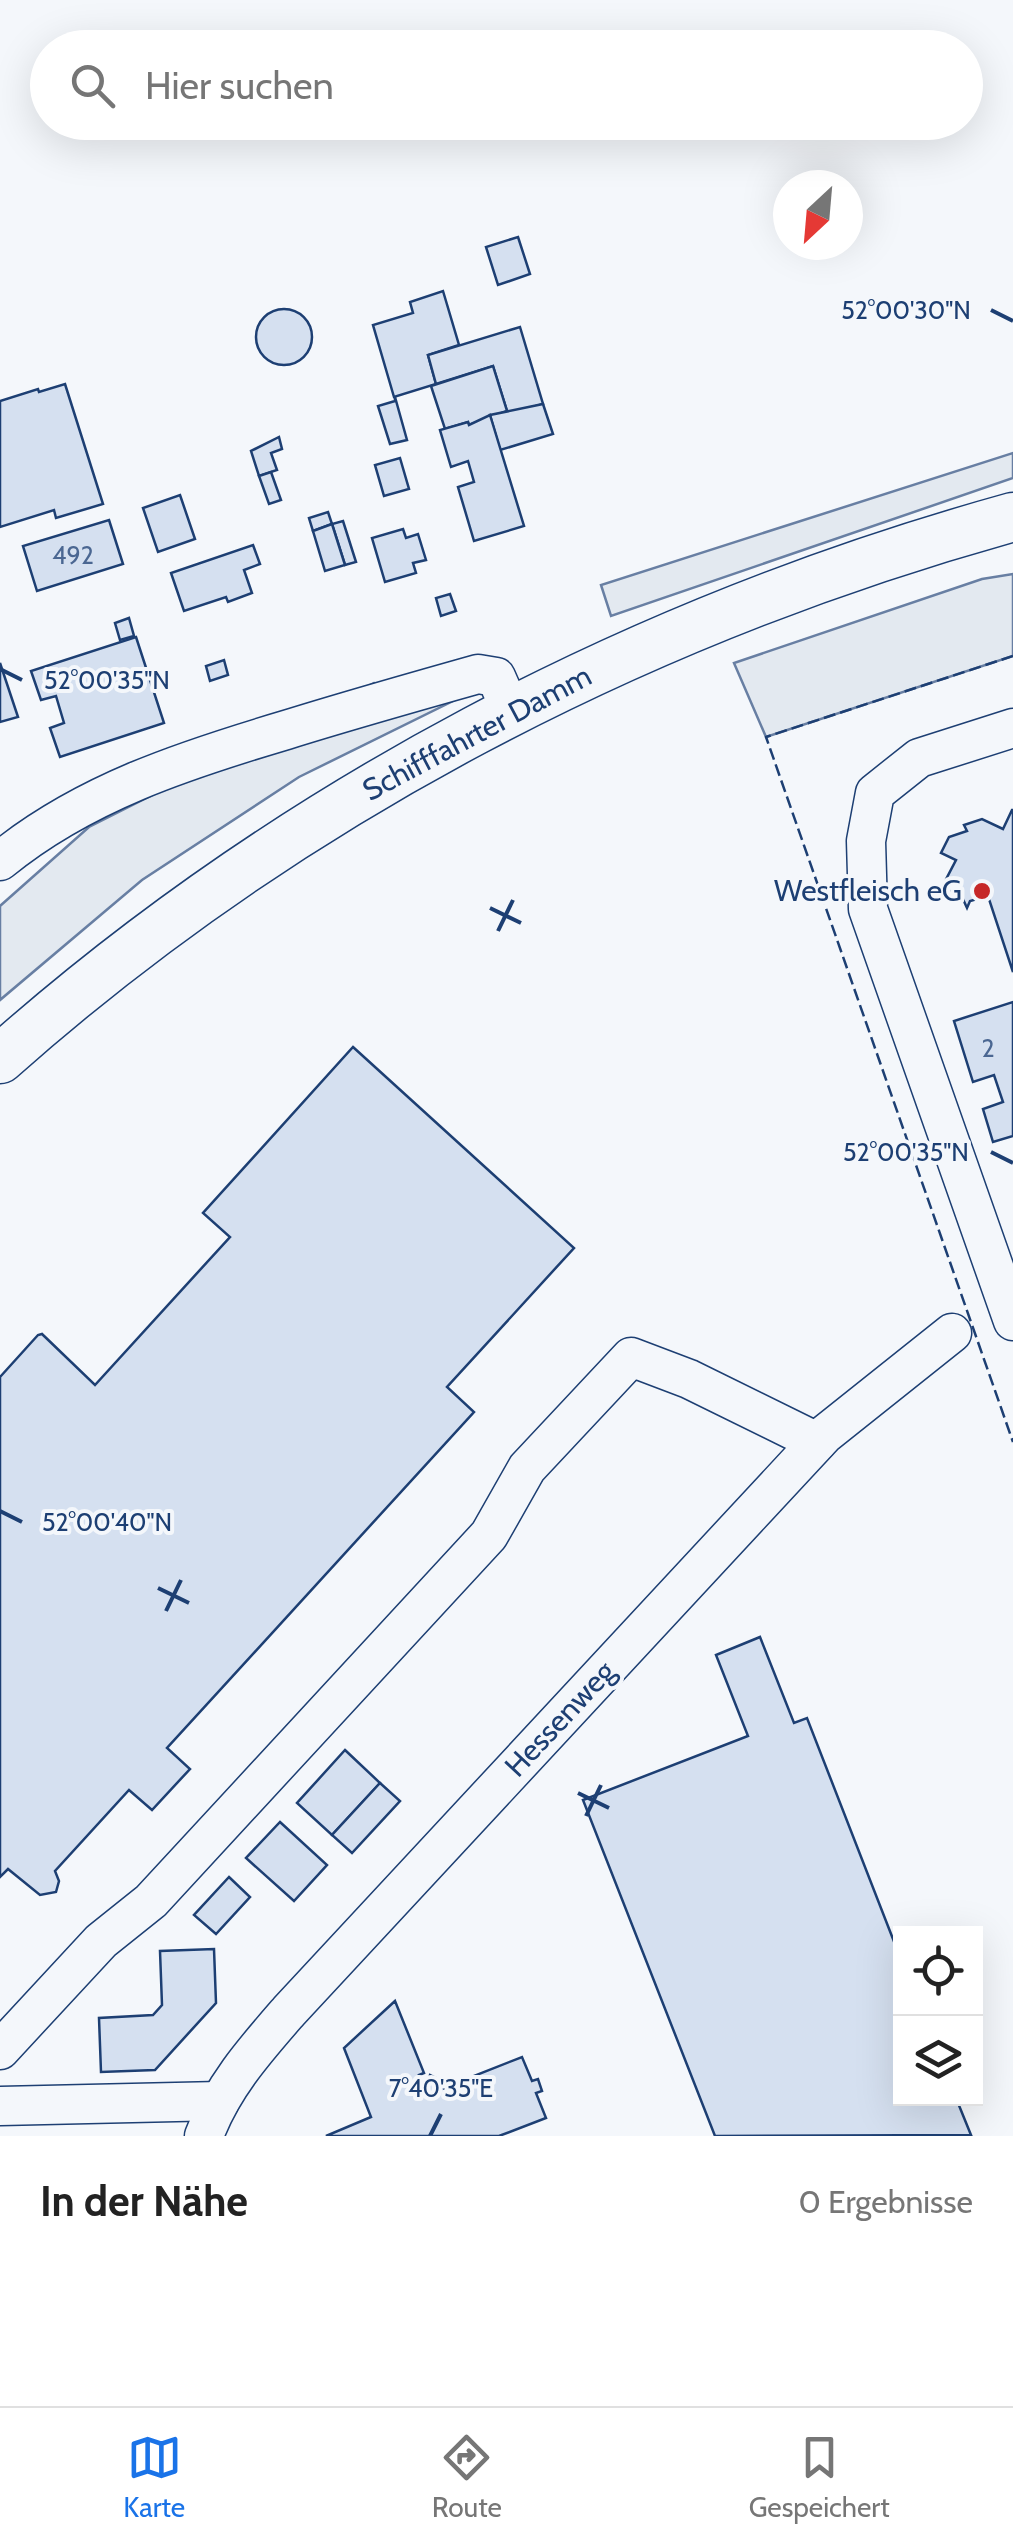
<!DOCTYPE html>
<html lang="de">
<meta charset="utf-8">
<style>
:root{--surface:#fff;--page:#f6f6f6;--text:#222;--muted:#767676;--line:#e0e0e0;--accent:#1a73e8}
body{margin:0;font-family:Cabin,sans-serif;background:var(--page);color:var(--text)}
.controls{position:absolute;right:30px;bottom:30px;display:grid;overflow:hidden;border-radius:0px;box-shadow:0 10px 40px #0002}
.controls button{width:90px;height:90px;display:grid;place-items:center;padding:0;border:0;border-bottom:2px solid var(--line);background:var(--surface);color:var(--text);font:50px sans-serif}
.compass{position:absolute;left:773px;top:170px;width:90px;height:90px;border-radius:50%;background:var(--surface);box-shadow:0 10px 40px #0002;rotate:206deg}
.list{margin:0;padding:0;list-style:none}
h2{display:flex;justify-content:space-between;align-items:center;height:130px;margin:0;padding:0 40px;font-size:42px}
h2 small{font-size:32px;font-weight:400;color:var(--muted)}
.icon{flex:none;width:55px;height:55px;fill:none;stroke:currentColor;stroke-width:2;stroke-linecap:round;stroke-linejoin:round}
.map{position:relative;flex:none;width:1013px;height:2136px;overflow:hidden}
.search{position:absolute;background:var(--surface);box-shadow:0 10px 40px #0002;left:30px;right:30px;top:30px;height:110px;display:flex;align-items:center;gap:25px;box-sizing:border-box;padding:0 35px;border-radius:55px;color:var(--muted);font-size:38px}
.sheet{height:270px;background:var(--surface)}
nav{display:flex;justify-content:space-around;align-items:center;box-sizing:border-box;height:140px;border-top:2px solid var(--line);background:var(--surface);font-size:28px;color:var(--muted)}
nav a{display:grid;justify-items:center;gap:5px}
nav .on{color:var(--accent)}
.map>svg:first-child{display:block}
.green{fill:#e3e9f0;stroke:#687fa3;stroke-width:2.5}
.building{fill:#d5e0f0;stroke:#1d3f73;stroke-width:2.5}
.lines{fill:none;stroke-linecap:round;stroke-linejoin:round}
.minor-casing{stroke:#1d3f73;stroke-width:41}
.major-casing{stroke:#1d3f73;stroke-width:51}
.minor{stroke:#f4f7fb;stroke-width:38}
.major{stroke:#f4f7fb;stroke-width:48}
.fence{stroke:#1d3f73;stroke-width:2.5;stroke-dasharray:12 5;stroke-linecap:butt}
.ticks{fill:none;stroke:#1d3f73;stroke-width:4}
.poi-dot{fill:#c62828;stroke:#f4f7fb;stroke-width:4}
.labels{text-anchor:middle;stroke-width:8;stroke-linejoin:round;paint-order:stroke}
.number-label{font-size:25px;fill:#4b6792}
.street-label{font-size:30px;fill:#1d3f73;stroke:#f4f7fb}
.poi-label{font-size:30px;fill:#1d3f73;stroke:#f4f7fb;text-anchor:end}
.ticks-label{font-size:25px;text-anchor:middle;fill:#1d3f73;stroke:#f4f7fb;stroke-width:8;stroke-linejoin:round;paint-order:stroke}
</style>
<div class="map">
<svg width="1013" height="2136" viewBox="0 0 1013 2136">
<rect width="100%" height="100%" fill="#f4f7fb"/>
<g class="green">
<path d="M1013,453v25l-402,138 -10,-31z"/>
<path d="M1013,574v82l-247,81 -32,-74 248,-84z"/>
<path d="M374,683l81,17 -156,77 -157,103 -142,120v-94l89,-79z"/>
</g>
<g class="building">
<path d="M518,237l12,37 -32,11 -12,-38z"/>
<path d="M443,291l16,54 -31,10 8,29 -42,13 -21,-72 40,-12 -3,-11z"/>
<circle cx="284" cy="337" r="28"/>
<path d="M520,327l23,77 -35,10 -15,-48 -57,18 -8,-29z"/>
<path d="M493,366l14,45 -38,14 -1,-3 -23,7 -14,-43z"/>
<path d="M65,384l38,120 -47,14 -2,-8 -54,17v-126l38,-12 1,3z"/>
<path d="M395,397l12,43 -17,4 -12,-38 17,-5z"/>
<path d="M543,404l10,30 -53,16 -10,-35z"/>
<path d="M490,415l34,111 -50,15 -16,-54 16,-5 -6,-21 -17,6 -11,-37 28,-8 1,3z"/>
<path d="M279,437l3,12 -11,4 6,17 -18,6 -8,-25z"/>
<path d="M400,458l9,31 -25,7 -9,-31z"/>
<path d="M271,472l10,28 -12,4 -10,-28z"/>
<path d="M180,495l15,44 -37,13 -15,-44z"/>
<path d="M328,512l4,12 -19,7 -4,-13z"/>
<path d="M109,520l14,44 -86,27 -14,-45z"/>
<path d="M343,521l13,41 -11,3 -13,-41z"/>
<path d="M332,524l13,41 -20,6 -12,-40z"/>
<path d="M403,529l3,9 12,-4 8,26 -13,3 3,10 -31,9 -13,-44z"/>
<path d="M253,545l7,19 -16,6 8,23 -24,9 -2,-5 -42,14 -13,-38z"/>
<path d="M450,594l6,17 -15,5 -5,-18z"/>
<path d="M129,618l5,18 -14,4 -5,-17z"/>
<path d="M136,637l28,86 -104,34 -10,-29 14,-5 -8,-27 -15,4 -10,-29z"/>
<path d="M224,660l4,15 -18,6 -4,-15z"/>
<path d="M0,663l18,54 -18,5z"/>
<path d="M1012,810h1v162l-25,-76 -18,5 -3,7 -5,-11 -20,-10 14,-27 -15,-7 8,-16 18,-6 -3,-6 18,-6 21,10z"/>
<path d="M1013,1002v134l-20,6 -10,-33 20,-7 -9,-27 -21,7 -19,-61z"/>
<path d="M353,1047l221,201 -127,139 27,25 -307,336 23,21 -38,41 -23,-20 -74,81 4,10 -3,11 -16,3 -32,-26 -8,8v-500l38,-42 4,-1 53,51 135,-148 -27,-24z"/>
<path d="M760,1637l34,86 13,-5 93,239v141h56l15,37 -256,1 -132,-336 165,-64 -32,-81z"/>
<path d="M345,1750l35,33 -48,52 -35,-32z"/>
<path d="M380,1783l20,18 -48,52 -20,-18z"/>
<path d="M280,1822l47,43 -33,36 -48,-43z"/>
<path d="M229,1877l21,20 -34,37 -22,-19z"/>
<path d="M214,1949l2,54 -61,67 -54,2 -2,-54 54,-3 9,-10 -2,-54z"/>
<path d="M395,2001l29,72 -5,2 2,5 7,1 2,-6 14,7 -2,5 5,5 5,-3 -1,-4 71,-28 10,24 6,-2 4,12 -6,2 10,25 -47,18h-173l45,-19 -27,-69z"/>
</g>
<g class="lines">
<g class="minor-casing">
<g id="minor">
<path d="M1013,728l-94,30 -44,35 -9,48 2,68 145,412"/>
<path d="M0,861c83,-68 185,-101 286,-131 64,-20 128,-38 192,-56l18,3 15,34"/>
<path d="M0,2050l101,-109 50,-40 338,-366 38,-67 104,-111 58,22 128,63"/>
<path d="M0,2106l220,-5"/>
<path d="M204,2136c18,-49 51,-86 85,-125l535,-576 128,-102"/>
</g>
</g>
<g class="major-casing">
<path id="major" d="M0,1059c289,-257 641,-439 1013,-542"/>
</g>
<use href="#minor" class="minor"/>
<use href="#major" class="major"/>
<path class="fence" d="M1013,656l-247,81 247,705"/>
</g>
<path class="ticks" d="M991,310l22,11M0,669l22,11M490,908l31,15M498,931l15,-31M991,1152l22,11M0,1511l22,11M158,1588l31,15M166,1611l15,-31M578,1793l31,15M586,1816l15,-31M430,2136l11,-22"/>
<circle class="poi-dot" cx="982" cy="891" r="10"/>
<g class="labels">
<g class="number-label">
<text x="73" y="564">492</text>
<text x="988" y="1057">2</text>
</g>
<g class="street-label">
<text transform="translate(477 733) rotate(-28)" y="10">Schifffahrter Damm</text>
<text transform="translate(560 1719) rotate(-47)" y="10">Hessenweg</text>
</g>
<g class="poi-label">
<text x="962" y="901">Westfleisch eG</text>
</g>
</g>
<g class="ticks-label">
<text x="906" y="319">52°00'30"N</text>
<text x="107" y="689">52°00'35"N</text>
<text x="906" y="1161">52°00'35"N</text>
<text x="107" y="1531">52°00'40"N</text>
<text x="441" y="2097">7°40'35"E</text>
</g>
</svg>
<div class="controls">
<button><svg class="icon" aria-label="locate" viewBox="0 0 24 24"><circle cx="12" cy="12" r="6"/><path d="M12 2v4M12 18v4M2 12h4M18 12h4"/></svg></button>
<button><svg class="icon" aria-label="layers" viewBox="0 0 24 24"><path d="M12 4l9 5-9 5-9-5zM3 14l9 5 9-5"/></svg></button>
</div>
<svg class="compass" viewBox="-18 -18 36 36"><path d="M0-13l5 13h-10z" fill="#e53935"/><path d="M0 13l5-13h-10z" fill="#767676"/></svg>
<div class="search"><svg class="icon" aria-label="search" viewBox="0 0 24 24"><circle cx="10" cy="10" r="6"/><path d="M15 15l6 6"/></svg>Hier suchen</div>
</div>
<section class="sheet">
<h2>In der Nähe<small>0 Ergebnisse</small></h2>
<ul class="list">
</ul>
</section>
<nav>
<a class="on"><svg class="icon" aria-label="map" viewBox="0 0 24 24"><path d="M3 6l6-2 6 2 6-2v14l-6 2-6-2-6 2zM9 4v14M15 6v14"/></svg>Karte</a>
<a><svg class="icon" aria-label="directions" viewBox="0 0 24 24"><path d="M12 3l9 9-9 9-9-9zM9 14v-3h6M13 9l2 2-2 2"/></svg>Route</a>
<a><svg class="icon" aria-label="saved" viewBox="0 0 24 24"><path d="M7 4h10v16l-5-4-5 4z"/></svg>Gespeichert</a>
</nav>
